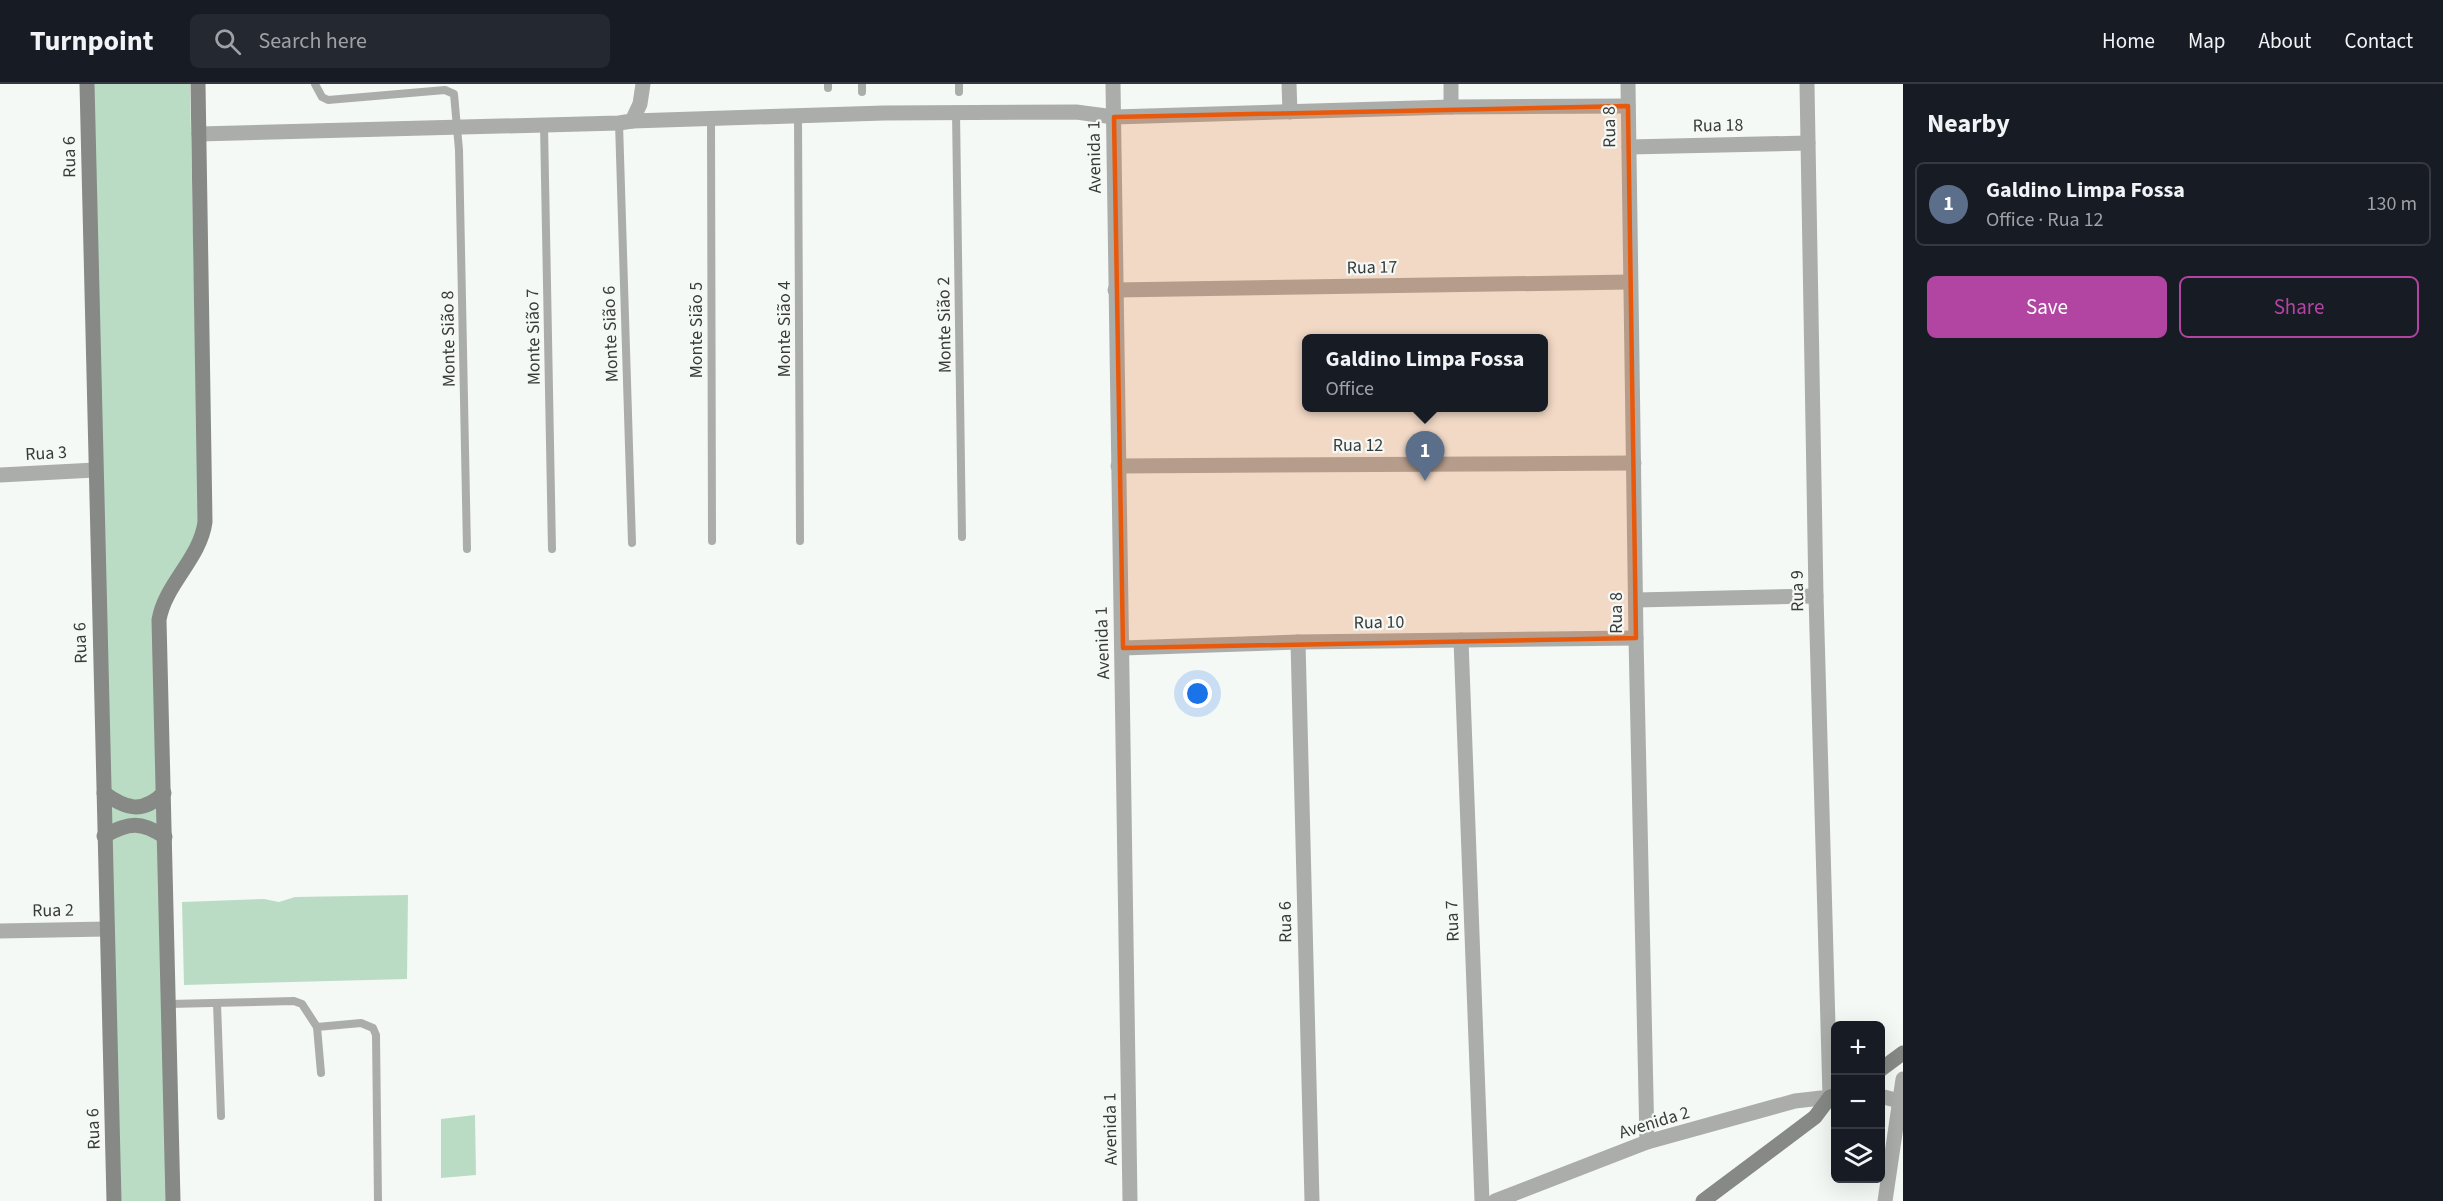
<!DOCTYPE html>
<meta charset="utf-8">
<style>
:root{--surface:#171b24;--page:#242831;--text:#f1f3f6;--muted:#9ea1a6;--line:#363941;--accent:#b244a2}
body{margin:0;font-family:"Source Sans 3",sans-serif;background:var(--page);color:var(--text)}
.controls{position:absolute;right:18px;bottom:18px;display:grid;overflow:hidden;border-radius:9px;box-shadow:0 6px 24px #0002}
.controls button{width:54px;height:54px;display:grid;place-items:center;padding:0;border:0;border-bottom:2px solid var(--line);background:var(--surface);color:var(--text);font:30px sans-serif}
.you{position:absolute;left:1198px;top:610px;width:21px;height:21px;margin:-15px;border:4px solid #fff;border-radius:50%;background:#1a73e8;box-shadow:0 0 0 9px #1a73e833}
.badge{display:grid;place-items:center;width:39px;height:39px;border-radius:50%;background:var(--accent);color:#fff;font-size:20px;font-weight:700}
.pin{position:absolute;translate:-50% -50px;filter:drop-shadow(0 2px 3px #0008)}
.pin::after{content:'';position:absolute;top:32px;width:21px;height:18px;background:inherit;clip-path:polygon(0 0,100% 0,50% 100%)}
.popup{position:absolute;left:1302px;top:250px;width:246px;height:78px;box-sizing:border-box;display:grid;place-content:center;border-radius:9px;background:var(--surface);filter:drop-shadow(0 2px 4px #0005);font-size:20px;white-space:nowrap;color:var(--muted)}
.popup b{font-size:22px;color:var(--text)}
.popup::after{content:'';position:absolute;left:50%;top:100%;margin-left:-12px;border:12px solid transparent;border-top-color:var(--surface)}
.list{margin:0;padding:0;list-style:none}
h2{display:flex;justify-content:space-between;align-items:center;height:78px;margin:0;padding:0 24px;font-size:26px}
h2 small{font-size:20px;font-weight:400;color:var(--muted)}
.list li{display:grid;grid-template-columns:39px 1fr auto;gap:18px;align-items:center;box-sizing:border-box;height:84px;margin:0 12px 12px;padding:0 12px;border:2px solid var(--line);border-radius:9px}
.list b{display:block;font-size:22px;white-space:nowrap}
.list p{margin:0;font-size:20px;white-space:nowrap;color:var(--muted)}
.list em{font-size:20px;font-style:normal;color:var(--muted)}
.actions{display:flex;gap:12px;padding:18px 24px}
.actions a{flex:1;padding:14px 0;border:2px solid var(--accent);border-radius:9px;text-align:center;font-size:21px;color:var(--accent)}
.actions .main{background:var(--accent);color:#fff}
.icon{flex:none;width:33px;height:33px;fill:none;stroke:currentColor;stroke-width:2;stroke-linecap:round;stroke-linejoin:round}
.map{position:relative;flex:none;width:1903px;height:1117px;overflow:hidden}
header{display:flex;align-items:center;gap:36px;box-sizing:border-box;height:84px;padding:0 30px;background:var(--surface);border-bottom:2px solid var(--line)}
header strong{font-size:28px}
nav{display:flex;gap:33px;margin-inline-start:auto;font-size:21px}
.search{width:420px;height:54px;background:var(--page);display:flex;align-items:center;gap:15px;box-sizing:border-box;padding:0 21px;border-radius:9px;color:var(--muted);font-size:22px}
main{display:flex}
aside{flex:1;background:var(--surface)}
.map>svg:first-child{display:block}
.green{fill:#bbdcc4}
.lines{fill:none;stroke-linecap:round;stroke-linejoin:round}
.lane{stroke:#abadab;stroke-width:8}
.street{stroke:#abadab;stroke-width:15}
.secondary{stroke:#868986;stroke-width:15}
.marked{fill:#e8590c;fill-opacity:0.2;stroke:#e8590c;stroke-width:4.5;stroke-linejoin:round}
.labels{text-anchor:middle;stroke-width:4.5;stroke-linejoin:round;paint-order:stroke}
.street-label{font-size:18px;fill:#393b3a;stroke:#f5f9f6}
</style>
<header>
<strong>Turnpoint</strong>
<div class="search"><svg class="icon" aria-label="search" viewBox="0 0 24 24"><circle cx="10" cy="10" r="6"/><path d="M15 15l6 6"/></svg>Search here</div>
<nav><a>Home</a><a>Map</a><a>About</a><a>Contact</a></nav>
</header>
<main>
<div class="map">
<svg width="1903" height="1117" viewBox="0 0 1903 1117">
<rect width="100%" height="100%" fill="#f5f9f6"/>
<g class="green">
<path d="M84,0h106l9,442 -44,94 14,581h-60z"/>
<path d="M408,811l-1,84 -223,6 -2,-83 82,-3 15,3 16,-5z"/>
<path d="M475,1031l1,60 -35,3v-59z"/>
</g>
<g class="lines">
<g class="lane">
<path d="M315,0l7,13 6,3 117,-10 9,4 5,56 8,399"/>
<path d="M828,0v4"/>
<path d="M862,0v8"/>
<path d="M959,8v-8"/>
<path d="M956,28l6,425"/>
<path d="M798,32l2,425"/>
<path d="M711,35l1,422"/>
<path d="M619,39l13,420"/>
<path d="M544,41l8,424"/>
<path d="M217,919l4,113"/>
<path d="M169,920l125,-3 8,3 15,23"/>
<path d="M321,989l-4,-46 44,-4 12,5 3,7 2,166"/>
</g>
<g class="street">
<path d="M1113,0l17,1117"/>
<path d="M1289,0l1,28"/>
<path d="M1451,0v23"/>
<path d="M1628,0l8,554 11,504"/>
<path d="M632,37l252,-8 192,-1 38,5 337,-10 177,-1"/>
<path d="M199,50l420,-11 13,-2 8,-17 3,-20"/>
<path d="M1629,63l179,-4"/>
<path d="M1115,206l515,-8"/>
<path d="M1118,382l516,-3"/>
<path d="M0,391l95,-5"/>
<path d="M1636,516l180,-4"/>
<path d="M1461,556l21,561"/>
<path d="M1298,558l14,559"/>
<path d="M1123,564l175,-6 338,-4"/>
<path d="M0,847l107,-2"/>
<path d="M1880,1012l23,6"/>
<path d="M1495,1117l152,-59 148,-41 35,-4 -14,-501 -9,-512"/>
<path d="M1885,1117l18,-122"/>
</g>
<g class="secondary">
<path d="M87,0l27,1117"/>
<path d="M104,709c22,16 38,21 60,0"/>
<path d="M104,752c25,-14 37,-15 61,1"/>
<path d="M1880,986l23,-17"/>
<path d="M173,1117l-14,-581c6,-36 41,-61 46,-98l-7,-438"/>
<path d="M1703,1117l112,-84 15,-20 6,-2"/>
</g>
</g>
<path class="marked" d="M1628,22l8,532 -513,10 -9,-531z"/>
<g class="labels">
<g class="street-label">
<text transform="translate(1718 41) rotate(-1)" y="6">Rua 18</text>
<text transform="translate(1609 43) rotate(-91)" y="6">Rua 8</text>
<text transform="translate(69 73) rotate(-91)" y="6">Rua 6</text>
<text transform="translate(1094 73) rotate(-91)" y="6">Avenida 1</text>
<text transform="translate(1372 183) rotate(-1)" y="6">Rua 17</text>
<text transform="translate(944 241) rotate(-91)" y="6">Monte Sião 2</text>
<text transform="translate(784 245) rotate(-90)" y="6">Monte Sião 4</text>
<text transform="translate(696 246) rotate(-90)" y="6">Monte Sião 5</text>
<text transform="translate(610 250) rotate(-92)" y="6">Monte Sião 6</text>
<text transform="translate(533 253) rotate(-91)" y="6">Monte Sião 7</text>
<text transform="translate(448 255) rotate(-91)" y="6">Monte Sião 8</text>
<text x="1358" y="367">Rua 12</text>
<text transform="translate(46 369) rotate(-3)" y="6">Rua 3</text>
<text transform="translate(1797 507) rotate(-91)" y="6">Rua 9</text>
<text transform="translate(1616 529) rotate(-90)" y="6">Rua 8</text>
<text transform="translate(1379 538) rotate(-1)" y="6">Rua 10</text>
<text transform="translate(80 559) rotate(-92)" y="6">Rua 6</text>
<text transform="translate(1102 559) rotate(-92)" y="6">Avenida 1</text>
<text transform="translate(53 826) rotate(-1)" y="6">Rua 2</text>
<text transform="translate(1452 837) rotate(-92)" y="6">Rua 7</text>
<text transform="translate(1285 838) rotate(-91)" y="6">Rua 6</text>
<text transform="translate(1654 1038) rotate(-17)" y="6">Avenida 2</text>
<text transform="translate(93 1045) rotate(-92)" y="6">Rua 6</text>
<text transform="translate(1110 1045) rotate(-91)" y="6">Avenida 1</text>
</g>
</g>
</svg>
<div class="controls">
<button>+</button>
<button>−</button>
<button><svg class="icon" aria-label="layers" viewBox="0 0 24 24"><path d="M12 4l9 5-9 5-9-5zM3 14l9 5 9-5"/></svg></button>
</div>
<div class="you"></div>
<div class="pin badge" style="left:1425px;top:397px;background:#5c6f8a">1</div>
<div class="popup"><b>Galdino Limpa Fossa</b>Office</div>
</div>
<aside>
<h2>Nearby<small></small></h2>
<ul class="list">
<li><span class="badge" style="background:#5c6f8a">1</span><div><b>Galdino Limpa Fossa</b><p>Office · Rua 12</p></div><em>130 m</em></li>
</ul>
<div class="actions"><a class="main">Save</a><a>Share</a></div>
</aside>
</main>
